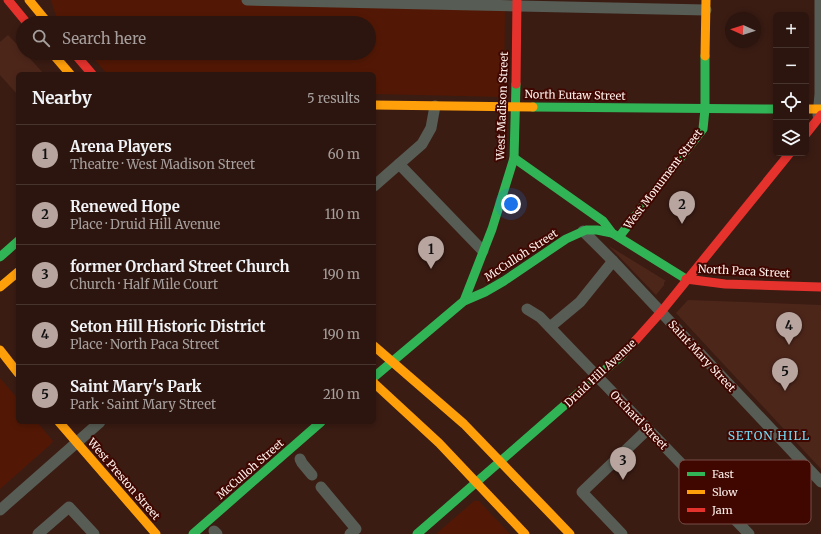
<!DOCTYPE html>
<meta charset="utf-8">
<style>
:root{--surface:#2c150e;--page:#38221c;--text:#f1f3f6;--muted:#a69f9e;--line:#48342e;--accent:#b9a59f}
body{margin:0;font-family:Merriweather,serif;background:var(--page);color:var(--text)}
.controls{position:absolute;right:12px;top:12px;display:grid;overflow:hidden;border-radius:6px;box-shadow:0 2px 6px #0003}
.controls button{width:36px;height:36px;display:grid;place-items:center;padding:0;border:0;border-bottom:1px solid var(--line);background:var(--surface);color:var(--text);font:20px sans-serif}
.compass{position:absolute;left:725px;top:12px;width:36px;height:36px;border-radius:50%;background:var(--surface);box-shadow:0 2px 6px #0003;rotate:273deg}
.you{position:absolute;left:511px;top:204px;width:14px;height:14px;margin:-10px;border:3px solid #fff;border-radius:50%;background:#1a73e8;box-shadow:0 0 0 6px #1a73e833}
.badge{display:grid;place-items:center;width:26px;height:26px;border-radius:50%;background:var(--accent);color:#111;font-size:13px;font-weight:700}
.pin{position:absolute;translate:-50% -33px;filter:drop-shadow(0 1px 2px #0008)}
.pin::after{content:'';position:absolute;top:21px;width:14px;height:12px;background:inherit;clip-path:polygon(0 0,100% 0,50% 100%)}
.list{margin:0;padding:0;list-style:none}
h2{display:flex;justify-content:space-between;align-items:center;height:52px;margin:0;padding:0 16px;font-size:17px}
h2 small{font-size:13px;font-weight:400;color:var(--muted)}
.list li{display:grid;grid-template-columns:26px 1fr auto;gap:12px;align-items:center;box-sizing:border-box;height:60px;padding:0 16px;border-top:1px solid var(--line)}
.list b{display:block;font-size:15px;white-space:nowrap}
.list p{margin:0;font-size:13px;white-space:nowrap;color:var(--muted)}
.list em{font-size:13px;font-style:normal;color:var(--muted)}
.icon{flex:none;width:22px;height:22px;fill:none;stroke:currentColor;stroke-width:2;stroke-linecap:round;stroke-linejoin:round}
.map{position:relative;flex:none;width:821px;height:534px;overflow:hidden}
.search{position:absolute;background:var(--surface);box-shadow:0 2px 6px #0003;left:16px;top:16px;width:360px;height:44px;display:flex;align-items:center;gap:10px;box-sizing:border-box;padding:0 14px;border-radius:22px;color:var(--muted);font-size:15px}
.panel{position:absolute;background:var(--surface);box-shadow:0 2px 6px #0003;left:16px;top:72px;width:360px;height:352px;border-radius:6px}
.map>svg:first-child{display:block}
.built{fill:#531805}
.green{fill:#4d261a}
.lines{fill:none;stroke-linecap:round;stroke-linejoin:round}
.street{stroke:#575c54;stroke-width:11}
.fast{stroke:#30b455;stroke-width:9}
.slow{stroke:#ff9f0a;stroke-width:9}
.jam{stroke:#e5322d;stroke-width:9}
.labels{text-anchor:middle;stroke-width:4;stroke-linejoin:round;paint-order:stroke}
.street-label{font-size:11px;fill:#feefea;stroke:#3f0700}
.neighbourhood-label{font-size:12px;letter-spacing:1px;fill:#74d7f2;stroke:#3f0700}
.key{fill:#3f0700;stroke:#784d46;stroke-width:1}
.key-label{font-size:11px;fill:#feefea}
</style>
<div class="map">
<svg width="821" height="534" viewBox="0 0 821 534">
<rect width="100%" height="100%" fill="#3a1c13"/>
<g class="built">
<path d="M51,0h454l-1,97 -130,-3v-20h-267l-18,-21h280v-30h-307l-6,-7z"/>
<path d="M0,378l18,21v23h19l16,19 -2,3 -51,45z"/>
<path d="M474,501h5l31,33h-74z"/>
</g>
<g class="green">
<path d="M8,35l15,16v2h2l17,19 -3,2h-21l-1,20 -17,-19v-33z"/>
<path d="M609,246l57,35 -2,1v3l-8,10z"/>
<path d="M688,300l133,5v164l-145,-156z"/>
</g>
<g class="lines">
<g class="street">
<path d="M247,0l459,10"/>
<path d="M818,115l2,-21v-94"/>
<path d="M399,164l84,87"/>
<path d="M374,186l48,-42 9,-16 4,-22"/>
<path d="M583,231l30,30 208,221"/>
<path d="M527,309l13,8 209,217"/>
<path d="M550,327l30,-25 33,-41"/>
<path d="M300,459l2,4 10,12"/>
<path d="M321,487l35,42 -6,5"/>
<path d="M0,510l100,-88"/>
<path d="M214,531l3,3"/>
<path d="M38,534l31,-27 25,27"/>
<path d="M622,534l-40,-42 66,-63"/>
</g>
<g class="fast">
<path d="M533,107l243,2"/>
<path d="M514,158l89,63 9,12 74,46"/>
<path d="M619,237l84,-108 2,-20v-53"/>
<path d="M0,257l18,-16"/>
<path d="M464,301l28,-72 22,-71 2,-74"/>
<path d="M374,377l90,-76 21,-9 19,-11 62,-42 20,-9h11l15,3"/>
<path d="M193,534l128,-112"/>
<path d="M417,534l204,-178 15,-16"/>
</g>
<g class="slow">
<path d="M29,0l19,23"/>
<path d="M52,53l18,21"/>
<path d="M705,56l1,-56"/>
<path d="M374,105l159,2"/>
<path d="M806,109h15"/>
<path d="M0,287l18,-15"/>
<path d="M374,346l90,78 106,110"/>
<path d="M0,350l18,23"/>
<path d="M374,383l65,60 86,91"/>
<path d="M59,422l97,112"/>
</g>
<g class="jam">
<path d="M8,0l19,23"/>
<path d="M74,53l18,21"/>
<path d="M516,84l1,-84"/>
<path d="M806,134l15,-19"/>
<path d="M686,279l39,5 96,3"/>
<path d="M636,340l25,-28 129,-159"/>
</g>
</g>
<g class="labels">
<g class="street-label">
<text transform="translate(575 95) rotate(1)" y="4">North Eutaw Street</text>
<text transform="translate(502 106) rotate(-88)" y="4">West Madison Street</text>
<text transform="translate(663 179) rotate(-53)" y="4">West Monument Street</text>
<text transform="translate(521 255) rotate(-33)" y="4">McCulloh Street</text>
<text transform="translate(744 271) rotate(3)" y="4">North Paca Street</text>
<text transform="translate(702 356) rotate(47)" y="4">Saint Mary Street</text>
<text transform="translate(600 373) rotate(-43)" y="4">Druid Hill Avenue</text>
<text transform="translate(639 420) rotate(46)" y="4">Orchard Street</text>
<text transform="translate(250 469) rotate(-41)" y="4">McCulloh Street</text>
<text transform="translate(124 479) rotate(49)" y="4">West Preston Street</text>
</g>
<g class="neighbourhood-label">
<text x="769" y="440">SETON HILL</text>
</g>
</g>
<rect x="679" y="460" width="132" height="64" rx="6" class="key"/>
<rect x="687" y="472" width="18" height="4" fill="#30b455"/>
<rect x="687" y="490" width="18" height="4" fill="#ff9f0a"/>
<rect x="687" y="508" width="18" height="4" fill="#e5322d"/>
<g class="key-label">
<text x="712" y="478">Fast</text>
<text x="712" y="496">Slow</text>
<text x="712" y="514">Jam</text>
</g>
</svg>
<div class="controls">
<button>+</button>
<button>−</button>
<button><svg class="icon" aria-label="locate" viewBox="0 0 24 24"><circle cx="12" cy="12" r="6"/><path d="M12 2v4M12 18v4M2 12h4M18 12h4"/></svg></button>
<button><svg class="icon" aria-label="layers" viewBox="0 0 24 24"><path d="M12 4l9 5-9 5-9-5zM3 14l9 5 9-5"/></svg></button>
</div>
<svg class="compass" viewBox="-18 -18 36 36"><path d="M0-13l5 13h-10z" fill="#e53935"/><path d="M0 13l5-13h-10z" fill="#a69f9e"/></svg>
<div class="you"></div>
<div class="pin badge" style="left:431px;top:269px">1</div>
<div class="pin badge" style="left:682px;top:224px">2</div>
<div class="pin badge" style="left:623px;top:480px">3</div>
<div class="pin badge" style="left:789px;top:345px">4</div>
<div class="pin badge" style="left:785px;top:391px">5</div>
<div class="search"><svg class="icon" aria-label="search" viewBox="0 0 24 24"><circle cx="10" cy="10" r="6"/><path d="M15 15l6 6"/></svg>Search here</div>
<section class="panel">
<h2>Nearby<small>5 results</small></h2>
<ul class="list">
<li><span class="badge">1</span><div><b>Arena Players</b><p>Theatre · West Madison Street</p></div><em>60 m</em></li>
<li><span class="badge">2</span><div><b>Renewed Hope</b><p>Place · Druid Hill Avenue</p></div><em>110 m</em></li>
<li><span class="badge">3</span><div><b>former Orchard Street Church</b><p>Church · Half Mile Court</p></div><em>190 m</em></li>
<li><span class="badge">4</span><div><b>Seton Hill Historic District</b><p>Place · North Paca Street</p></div><em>190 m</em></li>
<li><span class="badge">5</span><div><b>Saint Mary's Park</b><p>Park · Saint Mary Street</p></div><em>210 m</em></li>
</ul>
</section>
</div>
